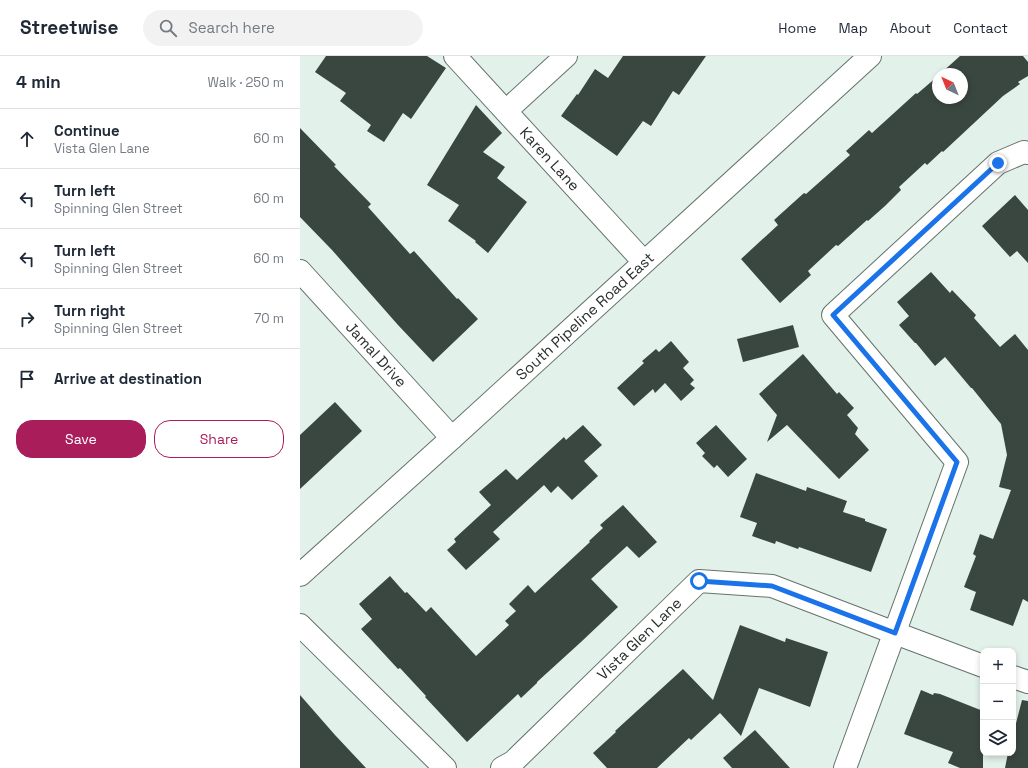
<!DOCTYPE html>
<meta charset="utf-8">
<style>
:root{--surface:#fff;--page:#f2f2f3;--text:#1f2937;--muted:#747a83;--line:#e0e1e3;--accent:#aa1d5b}
body{margin:0;font-family:"Space Grotesk",sans-serif;background:var(--page);color:var(--text)}
.controls{position:absolute;right:12px;bottom:12px;display:grid;overflow:hidden;border-radius:8px;box-shadow:0 2px 6px #0003}
.controls button{width:36px;height:36px;display:grid;place-items:center;padding:0;border:0;border-bottom:1px solid var(--line);background:var(--surface);color:var(--text);font:20px sans-serif}
.compass{position:absolute;left:632px;top:12px;width:36px;height:36px;border-radius:50%;background:var(--surface);box-shadow:0 2px 6px #0003;rotate:317deg}
.stop{position:absolute;width:12px;height:12px;margin:-9px;border:3px solid #1a73e8;border-radius:50%;background:#fff}
.stop.end{background:#1a73e8;border-color:#fff;box-shadow:0 1px 4px #0008}
.list{margin:0;padding:0;list-style:none}
h2{display:flex;justify-content:space-between;align-items:center;height:52px;margin:0;padding:0 16px;font-size:17px}
h2 small{font-size:13px;font-weight:400;color:var(--muted)}
.list li{display:grid;grid-template-columns:26px 1fr auto;gap:12px;align-items:center;box-sizing:border-box;height:60px;padding:0 16px;border-top:1px solid var(--line)}
.list b{display:block;font-size:15px;white-space:nowrap}
.list p{margin:0;font-size:13px;white-space:nowrap;color:var(--muted)}
.list em{font-size:13px;font-style:normal;color:var(--muted)}
.actions{display:flex;gap:8px;padding:12px 16px}
.actions a{flex:1;padding:9px 0;border:1px solid var(--accent);border-radius:16px;text-align:center;font-size:14px;color:var(--accent)}
.actions .main{background:var(--accent);color:#fff}
.icon{flex:none;width:22px;height:22px;fill:none;stroke:currentColor;stroke-width:2;stroke-linecap:round;stroke-linejoin:round}
.map{position:relative;flex:none;width:728px;height:712px;overflow:hidden}
header{display:flex;align-items:center;gap:24px;box-sizing:border-box;height:56px;padding:0 20px;background:var(--surface);border-bottom:1px solid var(--line)}
header strong{font-size:19px}
nav{display:flex;gap:22px;margin-inline-start:auto;font-size:14px}
.search{width:280px;height:36px;background:var(--page);display:flex;align-items:center;gap:10px;box-sizing:border-box;padding:0 14px;border-radius:22px;color:var(--muted);font-size:15px}
main{display:flex}
aside{flex:1;background:var(--surface)}
.map>svg:first-child{display:block}
.building{fill:#3a4741}
.lines{fill:none;stroke-linecap:round;stroke-linejoin:round}
.minor-casing{stroke:#65736d;stroke-width:24}
.minor{stroke:#fff;stroke-width:22}
.route{stroke:#1a73e8;stroke-width:5}
.labels{text-anchor:middle;stroke-width:4;stroke-linejoin:round;paint-order:stroke}
.street-label{font-size:15px;fill:#292f2c;stroke:#fff}
</style>
<header>
<strong>Streetwise</strong>
<div class="search"><svg class="icon" aria-label="search" viewBox="0 0 24 24"><circle cx="10" cy="10" r="6"/><path d="M15 15l6 6"/></svg>Search here</div>
<nav><a>Home</a><a>Map</a><a>About</a><a>Contact</a></nav>
</header>
<main>
<aside>
<h2>4 min<small>Walk · 250 m</small></h2>
<ul class="list">
<li><svg class="icon" aria-label="ahead" viewBox="0 0 24 24"><path d="M12 20V5M6 11l6-6 6 6"/></svg><div><b>Continue</b><p>Vista Glen Lane</p></div><em>60 m</em></li>
<li><svg class="icon" aria-label="left" viewBox="0 0 24 24"><path d="M17 20v-9H6M10 6l-5 5 5 5"/></svg><div><b>Turn left</b><p>Spinning Glen Street</p></div><em>60 m</em></li>
<li><svg class="icon" aria-label="left" viewBox="0 0 24 24"><path d="M17 20v-9H6M10 6l-5 5 5 5"/></svg><div><b>Turn left</b><p>Spinning Glen Street</p></div><em>60 m</em></li>
<li><svg class="icon" aria-label="right" viewBox="0 0 24 24"><path d="M7 20v-9h11M14 6l5 5-5 5"/></svg><div><b>Turn right</b><p>Spinning Glen Street</p></div><em>70 m</em></li>
<li><svg class="icon" aria-label="arrive" viewBox="0 0 24 24"><path d="M6 21V4h12l-3 4 3 4H6"/></svg><div><b>Arrive at destination</b></div></li>
</ul>
<div class="actions"><a class="main">Save</a><a>Share</a></div>
</aside>
<div class="map">
<svg width="728" height="712" viewBox="0 0 728 712">
<rect width="100%" height="100%" fill="#e2f1ea"/>
<g class="building">
<path d="M26,0h101l19,12 -35,51 -8,-6 -19,29 -17,-11 4,-6 -31,-24 6,-8 -31,-21z"/>
<path d="M323,0h83l-27,39 -6,-4 -22,35 -8,-5 -26,35 -56,-40 16,-22 1,1 17,-26 13,9z"/>
<path d="M660,0h63l5,6v14l-10,6 2,2 -17,12 -60,56 -1,-1 -15,14 -2,-2 -26,24 2,3 -16,16 -17,15 -1,-1 -29,26 -2,-1 -28,26 3,4 -31,28 -39,-44 37,-34 -4,-5 30,-27 2,1 44,-39 -4,-4 23,-21 3,3 44,-40 1,1 21,-18v22h24v-24h-22z"/>
<path d="M176,49l26,28 -19,19 22,15 -8,11 30,24 -39,51 -13,-11 1,-1 -28,-20 11,-16 -32,-20z"/>
<path d="M0,72l36,37 -2,1 37,38 -3,3 42,47 4,-3 43,48 1,-1 20,21 -45,43 -35,-37 -66,-75 -32,-33z"/>
<path d="M715,139l13,15v53l-11,-12 -7,6 -28,-31z"/>
<path d="M631,216l19,21 2,-3 24,25 -2,3 26,29 15,-13 13,16v252l-5,-3 -10,27 -43,-16 6,-18 -12,-5 12,-31 -3,-2 7,-20 13,5 18,-49 -12,-3 8,-32 -6,-31 -29,-36h-1l-26,-31 -10,9 -19,-23h-1l-16,-18 10,-9 -12,-14z"/>
<path d="M493,269l6,22 -56,15 -6,-23z"/>
<path d="M371,285l18,21 -6,6 11,12 -4,4 5,4 -14,13 -16,-18 -10,10 -2,-4 -19,17 -17,-18 27,-25 -2,-2 14,-12 3,3z"/>
<path d="M503,298l34,40 2,-2 15,16 -7,7 11,13 -3,6 14,16 -30,29 -52,-54 -20,17 10,-27 -18,-21z"/>
<path d="M35,346l27,29 -62,58v-54z"/>
<path d="M283,369l19,20 -18,16 14,15 -26,24 -14,-14 -7,7 -7,-8 -51,47 7,7 -34,31 -19,-20 9,-8 -2,-3 37,-34 -12,-13 27,-23 11,11 47,-43 2,3z"/>
<path d="M416,369l31,34 -19,18 -11,-12 -3,3 -12,-12 3,-3 -9,-10z"/>
<path d="M456,417l50,18 1,-4 40,14 -4,11 22,7v2l22,8 -16,43 -72,-25 -1,2 -22,-8 -1,3 -23,-8 5,-13 -17,-6z"/>
<path d="M323,449l34,37 -18,16 -12,-12 -36,33 27,28 -37,35 -44,40v1l-16,15 -3,-4 -51,48 -42,-45 1,-1 -26,-28 -2,1 -37,-40 11,-10 -13,-15 31,-28 15,17 2,-1 19,20 5,-5 45,49 33,-31 -4,-4 11,-10 -7,-7 19,-19 7,8 55,-51 -1,-1 14,-13 -3,-3z"/>
<path d="M440,569l45,17 1,-4 42,14 -18,55 -51,-19 -18,48 -21,-23 -29,27 -2,-2 -32,30h-50l-14,-15 23,-21 -1,-1 68,-62 30,31z"/>
<path d="M621,634l12,5 1,-2 6,1 43,17v57h-23l-12,-5 5,-11 -49,-18z"/>
<path d="M0,639l35,40 31,33h-66z"/>
<path d="M722,644l6,1v67h-23l3,-15h5v-18z"/>
<path d="M455,674l35,38h-58l-9,-10z"/>
</g>
<g class="lines">
<g class="minor-casing">
<g id="minor">
<path id="s1" d="M155,0l189,206"/>
<path d="M206,55l60,-55"/>
<path id="s2" d="M0,215l152,167"/>
<path id="s3" d="M0,519l152,-137 418,-382"/>
<path d="M0,569l145,143"/>
<path d="M713,621l15,5"/>
<path id="s4" d="M202,712l11,-6 186,-181 73,5 123,47 88,33"/>
<path d="M545,712l112,-306 -124,-147 165,-152 26,-11 4,1"/>
</g>
</g>
<use href="#minor" class="minor"/>
</g>
<g class="lines">
<path class="route" d="M399,525l73,5 123,47 62,-171 -124,-147 165,-152"/>
</g>
<g class="labels">
<g class="street-label">
<text dy="5" stroke="none"><textPath href="#s1" startOffset="140">Karen Lane</textPath></text>
<text dy="5" stroke="none"><textPath href="#s3" startOffset="385">South Pipeline Road East</textPath></text>
<text dy="5" stroke="none"><textPath href="#s2" startOffset="113">Jamal Drive</textPath></text>
<text dy="5" stroke="none"><textPath href="#s4" startOffset="189">Vista Glen Lane</textPath></text>
</g>
</g>
</svg>
<div class="controls">
<button>+</button>
<button>−</button>
<button><svg class="icon" aria-label="layers" viewBox="0 0 24 24"><path d="M12 4l9 5-9 5-9-5zM3 14l9 5 9-5"/></svg></button>
</div>
<svg class="compass" viewBox="-18 -18 36 36"><path d="M0-13l5 13h-10z" fill="#e53935"/><path d="M0 13l5-13h-10z" fill="#747a83"/></svg>
<div class="stop" style="left:399px;top:525px"></div>
<div class="stop end" style="left:698px;top:107px"></div>
</div>
</main>
